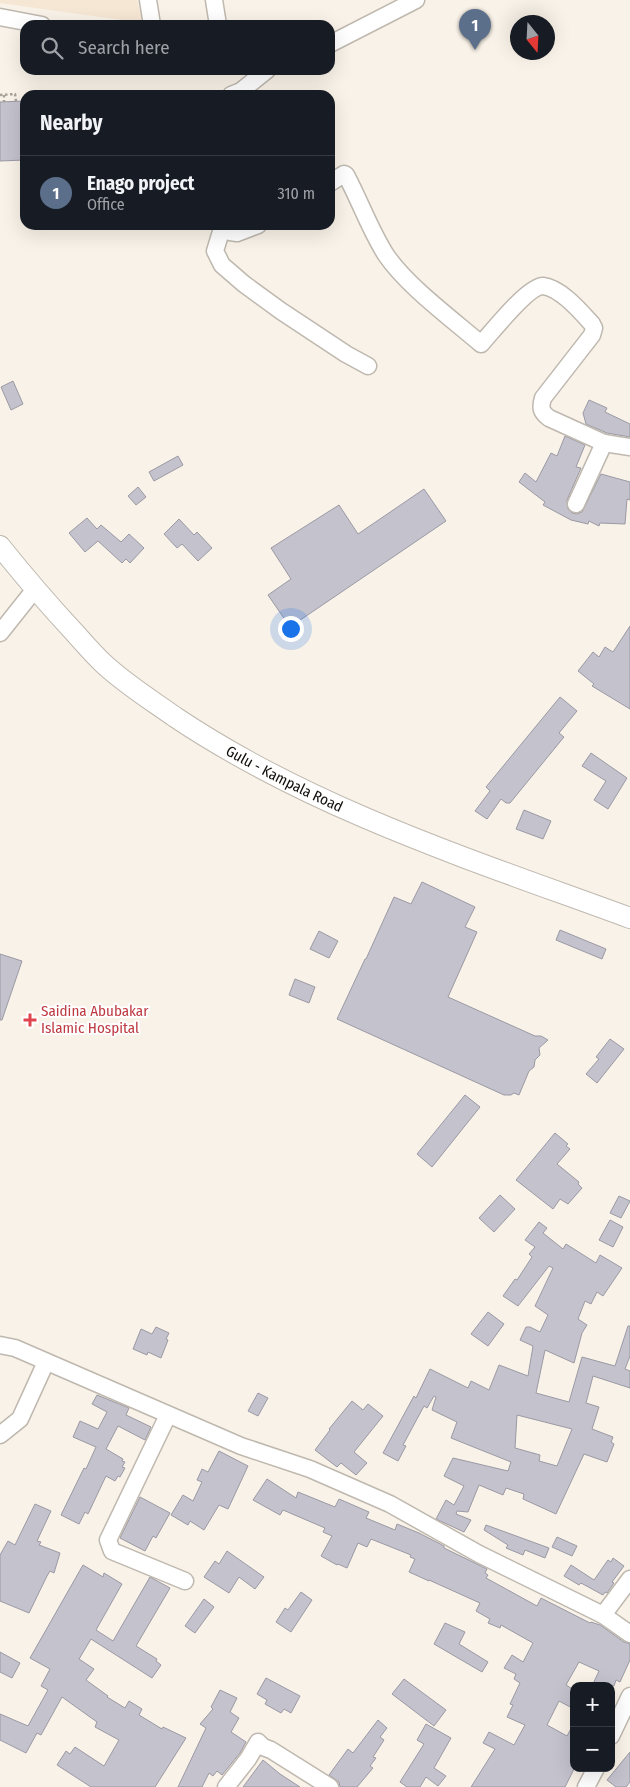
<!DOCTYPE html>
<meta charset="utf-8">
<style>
:root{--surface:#171b24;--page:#242831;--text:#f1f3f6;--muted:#9ea1a6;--line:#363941;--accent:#b45309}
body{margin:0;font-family:"Fira Sans Condensed",sans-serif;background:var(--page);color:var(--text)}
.controls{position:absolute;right:15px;bottom:15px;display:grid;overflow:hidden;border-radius:10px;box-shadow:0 5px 20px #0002}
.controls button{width:45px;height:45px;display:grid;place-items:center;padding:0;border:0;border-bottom:1px solid var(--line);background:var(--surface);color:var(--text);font:25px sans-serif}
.compass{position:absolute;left:510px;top:15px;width:45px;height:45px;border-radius:50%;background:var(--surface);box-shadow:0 5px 20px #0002;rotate:162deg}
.you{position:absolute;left:290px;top:628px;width:18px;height:18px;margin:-12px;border:4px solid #fff;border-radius:50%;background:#1a73e8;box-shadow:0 0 0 8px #1a73e833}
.badge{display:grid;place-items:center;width:32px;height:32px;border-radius:50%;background:var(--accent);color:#fff;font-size:16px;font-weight:700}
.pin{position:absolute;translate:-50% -41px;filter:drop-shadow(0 1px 2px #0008)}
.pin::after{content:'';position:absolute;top:26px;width:18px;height:15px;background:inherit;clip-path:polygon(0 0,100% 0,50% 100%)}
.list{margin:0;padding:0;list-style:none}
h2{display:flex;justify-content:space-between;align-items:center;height:65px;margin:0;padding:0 20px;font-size:21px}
h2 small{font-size:16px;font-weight:400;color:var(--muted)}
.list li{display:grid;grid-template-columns:32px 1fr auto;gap:15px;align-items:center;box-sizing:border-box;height:75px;padding:0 20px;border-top:1px solid var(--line)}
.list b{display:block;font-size:19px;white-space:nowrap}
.list p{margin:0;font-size:16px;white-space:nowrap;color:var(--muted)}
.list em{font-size:16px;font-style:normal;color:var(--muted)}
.icon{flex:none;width:28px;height:28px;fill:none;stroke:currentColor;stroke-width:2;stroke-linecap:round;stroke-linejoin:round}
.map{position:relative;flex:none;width:630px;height:1787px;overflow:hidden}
.search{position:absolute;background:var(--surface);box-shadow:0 5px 20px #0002;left:20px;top:20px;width:315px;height:55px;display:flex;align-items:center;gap:12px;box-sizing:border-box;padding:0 18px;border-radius:15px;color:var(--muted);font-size:19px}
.panel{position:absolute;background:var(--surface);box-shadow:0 5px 20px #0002;left:20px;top:90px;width:315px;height:140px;border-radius:15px}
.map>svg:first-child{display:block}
.industrial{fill:#f5e7d3}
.building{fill:#c3c2cd;stroke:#9b99a4;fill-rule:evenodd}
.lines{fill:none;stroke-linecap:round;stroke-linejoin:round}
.minor-casing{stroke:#beb8af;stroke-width:19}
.major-casing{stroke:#beb8af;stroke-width:22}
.path{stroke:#a5a098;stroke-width:2.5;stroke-dasharray:2.5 2.5;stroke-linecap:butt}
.minor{stroke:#fff;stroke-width:16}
.major{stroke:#fff;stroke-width:20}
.health-dot{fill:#e0444e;stroke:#fff;stroke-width:2}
.labels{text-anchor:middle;stroke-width:4;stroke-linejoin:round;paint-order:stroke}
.street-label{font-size:15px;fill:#110f0c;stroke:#fff}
.health-label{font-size:15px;fill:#be3a42;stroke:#fff;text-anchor:start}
</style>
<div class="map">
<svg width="630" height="1787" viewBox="0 0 630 1787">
<rect width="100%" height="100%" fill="#f9f2e8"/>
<path class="industrial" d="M0,0h137l6,23 -143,-20z"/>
<g class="building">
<path d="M25,101v59l-25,1v-59z"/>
<path d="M13,381l10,23 -12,6 -10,-23z"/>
<path d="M589,400l18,8 -2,4 25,12v13l-23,-4 -21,-9 -3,-11z"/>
<path d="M565,436l20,9 -9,22 5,1 -14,32 1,9 4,4 5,1 5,-2 19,-38 29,8v18l-3,-1 -2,25 -25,-1 -1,3 -10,-5 -1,3 -17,-4 -28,-15 2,-3 -26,-20 6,-9 11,9 15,-29 6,3z"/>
<path d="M178,456l5,9 -29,16 -5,-9z"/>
<path d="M138,487l8,10 -10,8 -8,-9z"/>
<path d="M424,489l22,32 -156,106 -22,-32 23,-16 -20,-31 68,-43 19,29z"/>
<path d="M87,518l10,11 4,-4 20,17 8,-8 15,14 -14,15 -4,-4 -4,4 -24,-22 -13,11 -16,-19z"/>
<path d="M179,519l15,16 3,-3 15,16 -14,13 -16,-17 -5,4 -13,-14z"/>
<path d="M630,626v83l-38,-23 2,-2 -16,-13 15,-19 6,5 6,-10 8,5z"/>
<path d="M560,697l17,14 -18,22 5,4 -54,66h-4l-5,-4 -14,20 -12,-8 15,-20 -4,-4z"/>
<path d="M591,753l36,25 -19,31 -14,-9 12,-19 -24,-15z"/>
<path d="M524,810l27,11 -8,18 -27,-10z"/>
<path d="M422,882l53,25 -10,20 12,5 -29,65 87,39h6l7,4 -9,8 1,7 -5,5 -1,7 -5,4 -10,24 -5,-2 -3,2h-7l-167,-76 28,-60h1l28,-62 17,7z"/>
<path d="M560,930l46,19 -4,10 -46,-19z"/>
<path d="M319,931l19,10 -9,17 -19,-9z"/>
<path d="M0,954l22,7 -20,59h-2z"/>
<path d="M295,979l20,8 -6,16 -20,-8z"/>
<path d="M610,1039l14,10 -27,34 -11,-9 13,-15 -3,-2z"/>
<path d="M465,1095l15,12 -48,60 -15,-13z"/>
<path d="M555,1133l13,11 -2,2 4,3 -13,15 22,18 -1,2 4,4 -14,16 -8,-5 -7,10 -37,-29z"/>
<path d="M500,1195l15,14 -21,23 -15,-14z"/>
<path d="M619,1196l11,5 -9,17 -11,-5z"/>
<path d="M610,1220l13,7 -10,20 -14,-7z"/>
<path d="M539,1222l8,6 -4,5 20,16 3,-5 30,19 4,-8 22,13 -19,28 -6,-4 -6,12 -6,-3 -7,18 9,6 -5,8 -8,30 -29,-13 -9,43 33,9 13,-45 33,9 13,-40h2v30l-5,13 5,2v17l-37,-12 -7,27 13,4 -7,22 21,8 -2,5 3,2 -7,18 -23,-8 -28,60 -33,-15 1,-5 -18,-6 -3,7 -24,-10 -11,27 -11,-1 -1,3 15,6 -7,12 -28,-13 10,-19 8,5 10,-19 -20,-10 9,-18 55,13 3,-9 -60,-24 6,-16 -25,-12 4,-13 -2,-1 -7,12 -3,-2 -21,39 3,1 -8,15 -15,-8 31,-57 2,2 14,-29 38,19 3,-7 18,9 10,-25 29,11 5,-30 -13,-6 6,-13h4l10,5 8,-17 -13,-9 18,-38 -4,-2 -31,40 -15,-10 12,-17 2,1 15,-23 -3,-3 6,-7 -10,-7zM517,1415l55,14 -15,37 -18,-5 1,-6 -25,-7z"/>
<path d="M488,1312l16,12 -16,22 -17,-12z"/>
<path d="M156,1327l13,6 -3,6 2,1 -7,18 -13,-6 -1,3 -14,-6 8,-20 11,5z"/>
<path d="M258,1393l10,5 -10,18 -10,-5z"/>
<path d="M97,1395l32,13 -3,7 25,12 -6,13 -27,-14 -12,23 17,10 -1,2 3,1 -3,5 3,1 -5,9 -2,-1 -3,5 -9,-5 -18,38 -3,-2 -6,12 -18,-9 23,-47 2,1 10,-22 -23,-10 7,-16 18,8 9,-17 -15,-8z"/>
<path d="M352,1401l11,9 5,-6 15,12 -29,36 13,11 -11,12 -15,-12 -4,4 -22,-17 15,-20 -1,-1z"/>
<path d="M219,1451l29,15 -20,43 -9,-4 -15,25 -14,-9 -2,4 -17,-10 12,-20 10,6 9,-19 -5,-2 5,-11 6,3z"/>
<path d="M267,1479l29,19 2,-6 37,15 4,-8 30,13 -3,6 29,12 2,-6 22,9 25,13v2l43,21 -2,4 3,2 -2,3 51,28 4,-8 49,25 1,-1 9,3 24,17 6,2v16l-10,22 -4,-2 -2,6h-22l7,-15 -20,-9 -13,23 8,5v19l-15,-8 -12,24 20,11 7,-13v46l-9,18h-94l24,-38 -12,-6 6,-11 25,13 11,-20 -18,-8 6,-12 -3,-1 10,-21 -6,-4 2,-5 -12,-6 8,-13 11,7 10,-19 -32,-18 -1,3 -12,-5 2,-4 -14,-8 4,-8 -51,-23v1l-20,-9 6,-13 -5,-2 1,-2 -40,-16 -4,8 -9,-4 -11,25 -9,-4 -1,1 -16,-9 11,-20 -9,-4 2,-4 -42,-18 -3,5 -27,-15z"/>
<path d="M140,1497l30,16 -14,25 -3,-2 -8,15 -25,-13z"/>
<path d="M35,1504l16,7 -14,30 4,1 -2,3 21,8 -6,20 -4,-2 -3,5 -18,37 -29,-12v-46l8,-14 7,4z"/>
<path d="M486,1525l63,23 -4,10 -20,-8 -2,5 -17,-7 2,-3 -24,-15z"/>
<path d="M557,1537l20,9 -5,10 -20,-9z"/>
<path d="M227,1551l37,26 -9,12 -16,-12 -10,16 -25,-16 11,-16 4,3z"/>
<path d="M613,1558l11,8 -12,16 2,1 -7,10 -2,-1 -2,3 -22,-12 -2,2 -15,-9 7,-11 23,15 14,-20 3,2z"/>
<path d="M83,1565l20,12 1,-4 18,11 -26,46 17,11 37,-64 20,11 -34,58 21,13 -1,2 5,4 -9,13 -61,-39 -12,20 15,10 -8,11 22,16 -1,1 18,11 4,-7 13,8 -3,6 23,14 1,-2 23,11 -31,49h-64l-34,-22 9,-14 4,3 5,-7 29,19 15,-26 -24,-13 2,-5 -35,-25 -21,38 -4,-2 -11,20 -26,-13v-26l28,12 20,-36 -7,-4 9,-17 -20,-11z"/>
<path d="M301,1592l11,8 -21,32 -15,-10 9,-14 3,2z"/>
<path d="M204,1599l10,8 -19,26 -10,-7z"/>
<path d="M445,1623l20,9 -6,12 29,18 -6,10 -48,-28z"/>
<path d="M0,1652l20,11 -8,15 -12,-6z"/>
<path d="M266,1678l34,18 -9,17 -7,-4 -3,4 -16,-9 2,-4 -10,-6z"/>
<path d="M404,1679l42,31 -12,16 -42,-32z"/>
<path d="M220,1690l17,8 -7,14 9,6 -8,14 15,10 -6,11 -18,22 -5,-4 -4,5 -4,-3 -7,14h-24l28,-59 -6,-4 13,-15 -2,-2z"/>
<path d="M378,1720l9,8 -7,9 4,3 -11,17 3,1 -6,8 3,2 -16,19h-17l-1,-5 -10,-7 19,-26 5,4z"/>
<path d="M426,1724l25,14 -17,30 12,8 -8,10 -12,-9 -6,10h-13l-7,-5 24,-38 -7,-4z"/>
<path d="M630,1752v30l-4,5h-10l-9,-7z"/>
<path d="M263,1760l17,14 20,13h-57z"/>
</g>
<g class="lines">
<g class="minor-casing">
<g id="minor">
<path d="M148,0l4,25"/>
<path d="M214,0l4,25"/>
<path d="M0,17l42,8"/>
<path d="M330,44l86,-44"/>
<path d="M231,95l10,-4 26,-21"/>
<path d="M330,183l14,-9 2,1c14,26 24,55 40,80 21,31 66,64 95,89 10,-11 47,-58 62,-58 18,2 38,26 49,38l2,4 -2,7 -49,63c-3,10 -2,14 6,20l55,25 -28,61"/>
<path d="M223,225l-8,26 7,14 22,19 37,27 65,43 22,12"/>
<path d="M225,225l5,7 7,1 21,-8"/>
<path d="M604,443l26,4"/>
<path d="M0,633l35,-44"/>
<path d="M0,1345l15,3 226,98 69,23 80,35 89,50 124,61 27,19"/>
<path d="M168,1415l-60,125 4,11 73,30"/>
<path d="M0,1435l20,-16 26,-57"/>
<path d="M603,1615l27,-36"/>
<path d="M611,1736l19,-40"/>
<path d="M226,1787l22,-28 10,-17 5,5 8,3 59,37"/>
<path d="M586,1787l10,-19"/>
</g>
</g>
<g class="major-casing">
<g id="major">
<path id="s1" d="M0,546c24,30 48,58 74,86 10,11 20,23 31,33 22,20 46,35 70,52 139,93 300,144 455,201"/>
</g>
</g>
<g class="path">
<path d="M0,95l15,-1 1,7"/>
<path d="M4,95v7"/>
</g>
<use href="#minor" class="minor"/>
<use href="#major" class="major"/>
</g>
<path class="health-dot" d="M27.5 1012.5h5v5h5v5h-5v5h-5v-5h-5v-5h5z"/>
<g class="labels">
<g class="street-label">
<text dy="5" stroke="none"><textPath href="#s1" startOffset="372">Gulu - Kampala Road</textPath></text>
</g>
<g class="health-label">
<text x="41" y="1016">Saidina Abubakar<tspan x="41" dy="17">Islamic Hospital</tspan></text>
</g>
</g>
</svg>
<div class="controls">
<button>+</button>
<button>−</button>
</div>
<svg class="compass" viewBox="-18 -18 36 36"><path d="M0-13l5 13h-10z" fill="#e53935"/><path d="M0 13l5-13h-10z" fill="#9ea1a6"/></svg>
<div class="you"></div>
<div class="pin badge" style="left:475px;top:50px;background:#5c6f8a">1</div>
<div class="search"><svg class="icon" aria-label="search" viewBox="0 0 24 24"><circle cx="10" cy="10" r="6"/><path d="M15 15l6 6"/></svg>Search here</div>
<section class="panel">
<h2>Nearby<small></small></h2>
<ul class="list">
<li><span class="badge" style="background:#5c6f8a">1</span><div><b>Enago project</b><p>Office</p></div><em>310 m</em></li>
</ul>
</section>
</div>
